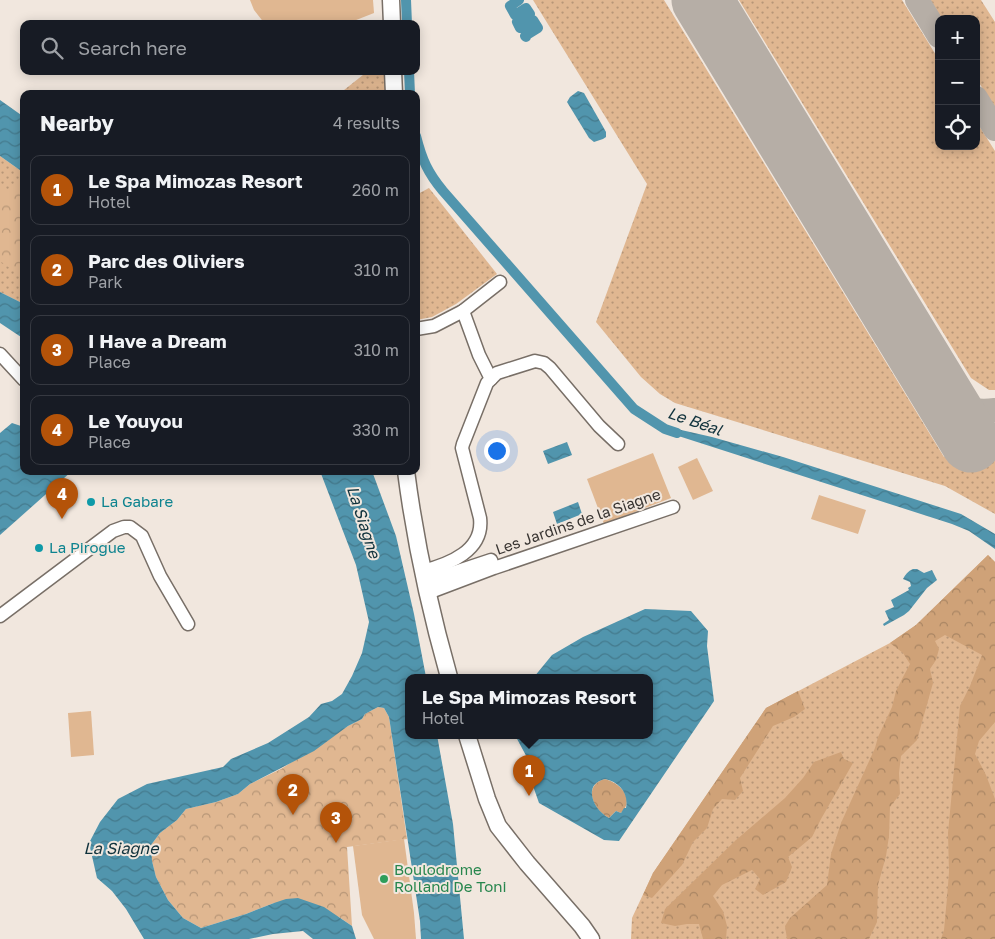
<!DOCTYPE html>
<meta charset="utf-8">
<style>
:root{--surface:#171b24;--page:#242831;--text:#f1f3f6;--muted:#9ea1a6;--line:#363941;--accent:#b45309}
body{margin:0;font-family:"Golos Text",sans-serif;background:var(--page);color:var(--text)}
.controls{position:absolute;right:15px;top:15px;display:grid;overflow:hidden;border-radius:10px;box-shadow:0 2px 12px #0003}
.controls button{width:45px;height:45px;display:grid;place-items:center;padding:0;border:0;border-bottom:1px solid var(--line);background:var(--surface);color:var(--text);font:25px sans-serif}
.you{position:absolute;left:496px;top:450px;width:18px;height:18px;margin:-12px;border:4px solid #fff;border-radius:50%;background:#1a73e8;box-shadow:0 0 0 8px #1a73e833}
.badge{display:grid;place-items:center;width:32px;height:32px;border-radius:50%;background:var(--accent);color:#fff;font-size:16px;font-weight:700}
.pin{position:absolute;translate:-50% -41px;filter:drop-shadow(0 1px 2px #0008)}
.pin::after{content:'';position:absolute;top:26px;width:18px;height:15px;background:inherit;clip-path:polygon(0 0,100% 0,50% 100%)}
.popup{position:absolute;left:405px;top:674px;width:248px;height:65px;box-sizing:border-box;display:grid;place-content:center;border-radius:10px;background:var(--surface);filter:drop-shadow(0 1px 4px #0005);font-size:16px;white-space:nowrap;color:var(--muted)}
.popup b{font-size:19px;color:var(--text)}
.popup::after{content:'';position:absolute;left:50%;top:100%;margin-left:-10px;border:10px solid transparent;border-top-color:var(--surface)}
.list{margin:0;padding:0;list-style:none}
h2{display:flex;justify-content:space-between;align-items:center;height:65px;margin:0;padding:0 20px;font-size:21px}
h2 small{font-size:16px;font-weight:400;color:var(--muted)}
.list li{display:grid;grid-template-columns:32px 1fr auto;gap:15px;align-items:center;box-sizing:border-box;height:70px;margin:0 10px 10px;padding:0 10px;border:1px solid var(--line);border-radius:10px}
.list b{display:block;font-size:19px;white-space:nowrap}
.list p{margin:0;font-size:16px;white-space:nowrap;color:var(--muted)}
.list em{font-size:16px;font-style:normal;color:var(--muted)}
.icon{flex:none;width:28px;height:28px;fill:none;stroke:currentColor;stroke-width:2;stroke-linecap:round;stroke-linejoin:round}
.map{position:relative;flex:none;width:995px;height:939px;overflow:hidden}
.search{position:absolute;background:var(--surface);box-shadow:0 2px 12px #0003;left:20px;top:20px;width:400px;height:55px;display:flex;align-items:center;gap:12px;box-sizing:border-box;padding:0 18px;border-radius:10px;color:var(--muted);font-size:19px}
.panel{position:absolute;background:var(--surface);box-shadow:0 2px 12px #0003;left:20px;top:90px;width:400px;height:385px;border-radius:10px}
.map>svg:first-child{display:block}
.grass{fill:url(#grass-dots)}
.forest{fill:url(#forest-crowns)}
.park{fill:url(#park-crowns)}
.garden{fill:#e0b791}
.water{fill:url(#water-waves);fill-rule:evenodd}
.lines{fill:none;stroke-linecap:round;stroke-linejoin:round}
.canal{stroke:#5195ad;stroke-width:10}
.taxiway{stroke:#b6aea6;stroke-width:24}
.runway{stroke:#b6aea6;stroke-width:61}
.minor-casing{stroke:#786f67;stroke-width:15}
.major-casing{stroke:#786f67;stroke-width:19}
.minor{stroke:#fff;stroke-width:12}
.major{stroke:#fff;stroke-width:16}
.culture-dot{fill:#0f9aa8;stroke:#f1e7de;stroke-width:2}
.leisure-dot{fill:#2e9e5b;stroke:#f1e7de;stroke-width:2}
.labels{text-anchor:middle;stroke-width:4;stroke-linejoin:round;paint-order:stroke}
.culture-label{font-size:15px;fill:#0d838f;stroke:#f1e7de;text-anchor:start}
.street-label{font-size:15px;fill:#383431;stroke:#f1e7de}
.leisure-label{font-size:15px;fill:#27864d;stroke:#f1e7de;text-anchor:start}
.water-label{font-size:16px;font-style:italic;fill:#10323c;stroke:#f1e7de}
</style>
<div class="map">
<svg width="995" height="939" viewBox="0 0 995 939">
<defs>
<pattern id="grass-dots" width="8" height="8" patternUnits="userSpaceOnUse" patternTransform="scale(1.25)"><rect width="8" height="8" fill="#e0b791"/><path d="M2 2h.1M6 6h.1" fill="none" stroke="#b79677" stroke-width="1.8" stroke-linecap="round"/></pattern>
<pattern id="forest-crowns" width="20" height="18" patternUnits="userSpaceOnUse" patternTransform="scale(1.25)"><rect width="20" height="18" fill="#cfa278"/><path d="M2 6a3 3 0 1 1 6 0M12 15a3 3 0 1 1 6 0" fill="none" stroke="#a98563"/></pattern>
<pattern id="park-crowns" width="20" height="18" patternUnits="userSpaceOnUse" patternTransform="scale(1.25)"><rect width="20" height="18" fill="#e0b791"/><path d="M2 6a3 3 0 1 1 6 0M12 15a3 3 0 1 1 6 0" fill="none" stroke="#b79677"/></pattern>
<pattern id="water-waves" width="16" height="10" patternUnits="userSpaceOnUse" patternTransform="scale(1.25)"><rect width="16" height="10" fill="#5195ad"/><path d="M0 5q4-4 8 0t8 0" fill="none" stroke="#447a8d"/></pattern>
</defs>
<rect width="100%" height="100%" fill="#f1e7de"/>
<g class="grass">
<path d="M533,0h131l280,457 51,-31v88l-50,-28 -270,-83 -15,-9 -19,-17 -45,-55 51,-138z"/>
<path d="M739,0h163l37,60v86h37v-25l19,30v239h-6l-18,-12z"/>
<path d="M930,0h51l14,22v86l-19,-30v-59h-35z"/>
<path d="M368,71h18l1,23h-48z"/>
<path d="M0,156l24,17v131l-24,-12z"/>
<path d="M429,188l68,86 -41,30 -24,13 -16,3v-125z"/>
<path d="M988,555l7,7v377h-364l1,-21 21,-45 113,-165 124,-65 26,-18z"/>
</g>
<g class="forest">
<path d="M988,555l7,7v160l-16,19 -4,13 11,21 9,24v140h-54l3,-9 3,-32 2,-26 -1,-39 12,-127 10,-20 12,-31 -37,-20 -10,6 4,8 -3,11 -6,9 3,14 -16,57 -16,16 -2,17 1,21 -10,13 -1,29 -3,20 -8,29 -1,37 -8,17h-82l-2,-13 5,-8 37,-33 4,-31 10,-31 34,-75 3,-11 14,-30 4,-16 7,-14 7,-13 -7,-11 -13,-10 26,-18z"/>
<path d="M798,691l7,18 -11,8 -21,9 -33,52 3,13 -8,9 -13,-1 -9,10 -6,19 -14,14 -11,23 -30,33 -9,-3 10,-22 113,-165z"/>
<path d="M841,752l3,7 9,4 -32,56 -9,18 -24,20 4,10 -6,15 -23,13 -8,-6 5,-10 -8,-9 -30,15 -9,11 10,15 4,15 -1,13h-23l-4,-15h-12l-12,2 -14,-3 4,-14 71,-69 49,-42 18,-20 11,-16z"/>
<path d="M605,779c15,4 31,20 16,34l-5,-2 -7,7c-16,-8 -27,-33 -4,-39z"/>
</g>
<g class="park">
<path d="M24,179v99l-24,-17v-73l9,5z"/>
<path d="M378,707l6,1 5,9 18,122 -60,8 5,79 -13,-9 -65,-14 -28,11 -45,14 -18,-10 -15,-18 -12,-23 -4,-16 -1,-16 9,-12 17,-13 9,-11 30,-7 22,-8 12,-10 31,-15 67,-43 14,-7 3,-5z"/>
</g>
<g class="garden">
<path d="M250,0h123l1,13 -28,11h-81l-11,-14z"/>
<path d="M653,453l18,45 -67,26 -17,-45z"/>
<path d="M697,458l16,33 -20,9 -15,-33z"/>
<path d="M819,495l47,15 -8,24 -47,-15z"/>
<path d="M91,711l3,44 -23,2 -3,-44z"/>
<path d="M404,839l10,74 2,26h-42l-12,-24 -9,-69z"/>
</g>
<g class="water">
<path d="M578,91l6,2 22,39v5l-3,2 -9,3 -5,-4 -22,-36 3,-5z"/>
<path d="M0,100l24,17v56l-24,-17z"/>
<path d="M0,292l24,12v35l-24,-16z"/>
<path d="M12,423l12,4v44h48l-72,64v-102z"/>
<path d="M668,427l44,10 71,20 178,57 34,20v15l-26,-18 -17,-7 -286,-92 -1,-3z"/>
<path d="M567,442l5,13 -24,9 -5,-13z"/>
<path d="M320,471h52l24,65 18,78 12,63h-17v58h28l16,89 11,115h-43l-1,-18 -31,-204 -5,-9 -6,-1 -13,7 -3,5 -14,7 -34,25 -64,33 -12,10 -22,8 -30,7 -9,11 -17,13 -9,12 1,16 4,16 12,23 15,18 18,10 45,-14 28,-11 12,-4 12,-1 26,9 28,19 4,13h-43l-10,-8 -30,3 -24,5h-105l-18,-30 -14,-18 -15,-13 -8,-35 11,-21 18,-23 29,-15 76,-17 8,-8 37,-16 41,-26 12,-13 11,-3 10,-7 10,-18 10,-23 7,-31 -13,-57z"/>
<path d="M578,502l4,12 -25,10 -4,-12z"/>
<path d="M913,569h4l7,4 8,-3 5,10 -10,8 -18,23 -5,4 -20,11 -1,-2 6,-4 -4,-9 9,-4 -3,-7 18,-10 -1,-2 3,-2 -1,-4 -7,-3c2,-4 5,-8 10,-10z"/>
<path d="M645,609l46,2 17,20 -1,15 7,55 -95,140 -15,-1 -65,-37 -7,-20 -2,-20 -14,-26v-2h133v-58h-115l18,-22 31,-18zM605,779c14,3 24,14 21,29h-2l-3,5 -5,-2 -7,7c-16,-8 -27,-34 -4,-39z"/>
</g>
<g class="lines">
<g class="canal">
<path d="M406,0l1,24"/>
<path d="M519,0l-9,6 5,9 11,-7 4,6 -13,8 3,6 13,-8 5,8 -13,8 1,1"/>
<path d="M409,71l1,23"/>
<path d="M416,136c6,24 12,37 27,55l191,218 31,20 12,4"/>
</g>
<g class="taxiway">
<path d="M917,0l22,36"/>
<path d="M976,98l19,31"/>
<path d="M934,381c19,22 30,33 61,29"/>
</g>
<path class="runway" d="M702,0l269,442"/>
<g class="minor-casing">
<g id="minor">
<path d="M463,311l16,44 12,24"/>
<path d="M416,329l18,-3 29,-15 37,-29"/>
<path d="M0,354l24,26"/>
<path d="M423,571c26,-7 61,-20 57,-53l-18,-70 1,-4 24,-61 10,-10 38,-12 9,2 6,5 49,58 19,18"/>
<path d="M425,582l66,-22 1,3"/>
<path d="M428,593l66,-25 179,-61"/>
<path d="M0,616l113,-85 11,-4h6l12,9 18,40 28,48"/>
</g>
</g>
<g class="major-casing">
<g id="major">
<path d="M391,0l1,24"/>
<path d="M393,71l1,23"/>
<path d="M406,471c9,70 24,139 43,206"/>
<path d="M467,735l20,64 11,27 29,37 55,63 9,13"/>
</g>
</g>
<use href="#minor" class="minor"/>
<use href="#major" class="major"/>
</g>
<g class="culture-dot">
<circle cx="91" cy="502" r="5"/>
<circle cx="39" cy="548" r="5"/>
</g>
<circle class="leisure-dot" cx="384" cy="879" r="5"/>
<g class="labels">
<g class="culture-label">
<text x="101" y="507">La Gabare</text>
<text x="49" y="553">La Pirogue</text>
</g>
<g class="street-label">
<text transform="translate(578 522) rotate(-19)" y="5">Les Jardins de la Siagne</text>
</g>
<g class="leisure-label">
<text x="394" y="875">Boulodrome<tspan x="394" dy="17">Rolland De Toni</tspan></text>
</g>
<g class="water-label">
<text transform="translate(695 421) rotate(19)" y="6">Le Béal</text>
<text transform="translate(364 522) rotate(72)" y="6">La Siagne</text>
<text x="121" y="854">La Siagne</text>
</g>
</g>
</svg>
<div class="controls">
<button>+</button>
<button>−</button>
<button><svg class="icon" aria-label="locate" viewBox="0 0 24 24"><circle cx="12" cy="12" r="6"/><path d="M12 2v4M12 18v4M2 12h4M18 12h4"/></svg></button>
</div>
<div class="you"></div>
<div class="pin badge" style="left:529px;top:796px">1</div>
<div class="popup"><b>Le Spa Mimozas Resort</b>Hotel</div>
<div class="pin badge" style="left:293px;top:815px">2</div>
<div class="pin badge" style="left:336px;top:843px">3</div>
<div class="pin badge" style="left:62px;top:519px">4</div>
<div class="search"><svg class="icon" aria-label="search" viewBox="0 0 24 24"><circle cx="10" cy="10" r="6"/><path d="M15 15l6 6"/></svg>Search here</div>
<section class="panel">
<h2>Nearby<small>4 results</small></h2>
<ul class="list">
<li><span class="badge">1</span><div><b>Le Spa Mimozas Resort</b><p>Hotel</p></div><em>260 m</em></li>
<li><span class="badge">2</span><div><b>Parc des Oliviers</b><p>Park</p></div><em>310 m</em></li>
<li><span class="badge">3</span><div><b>I Have a Dream</b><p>Place</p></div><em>310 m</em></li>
<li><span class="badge">4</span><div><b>Le Youyou</b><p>Place</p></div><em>330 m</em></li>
</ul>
</section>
</div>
